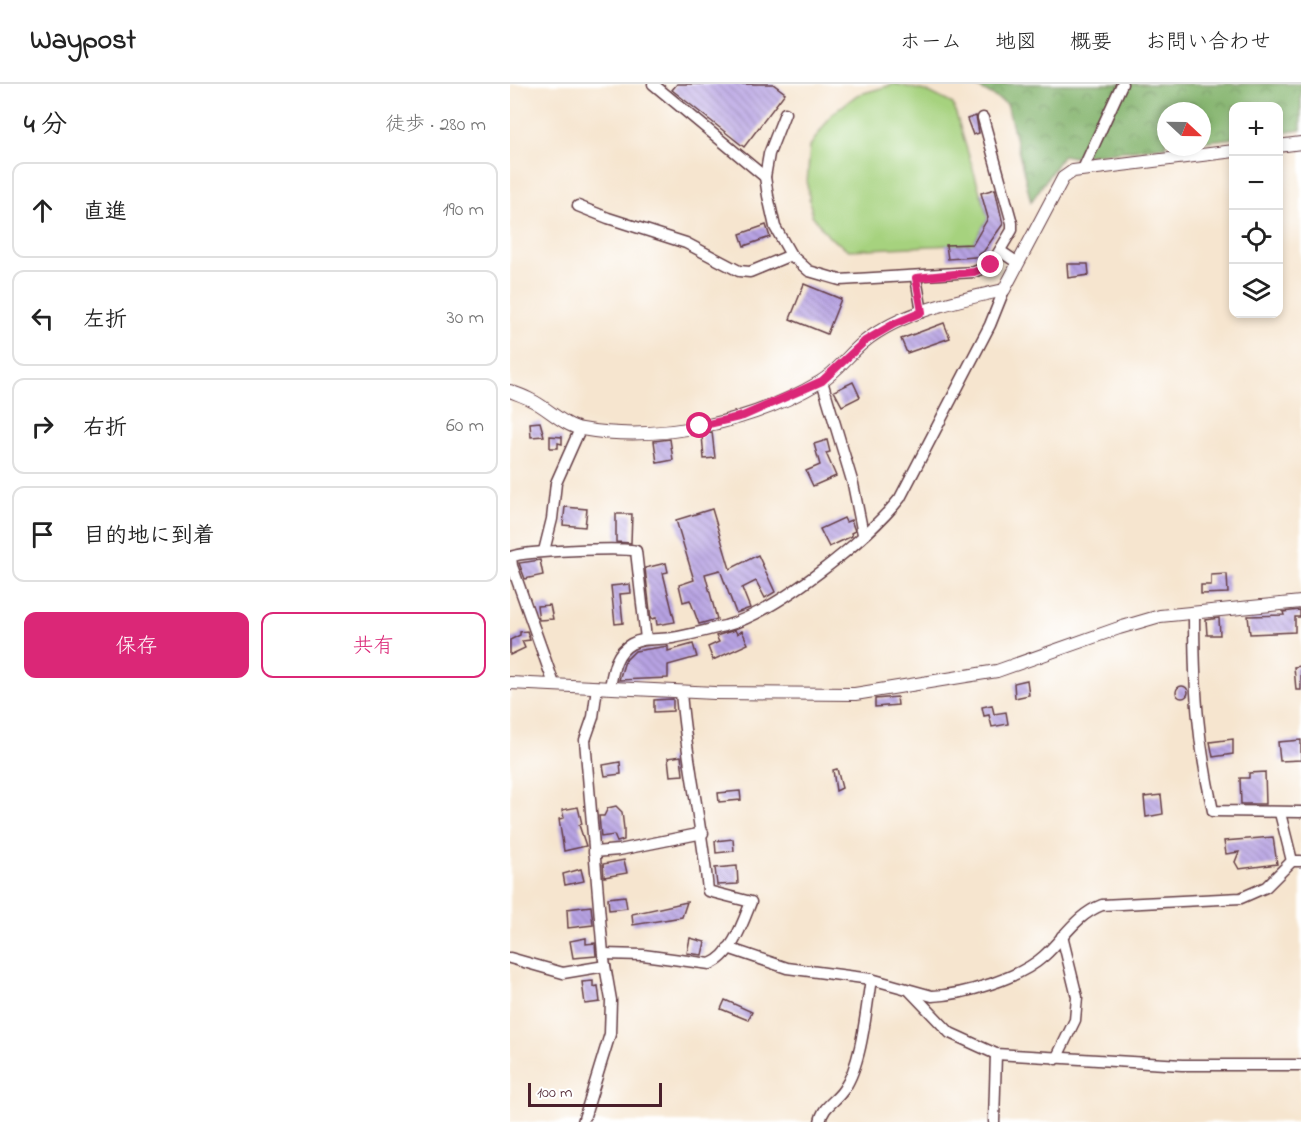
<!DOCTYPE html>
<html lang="ja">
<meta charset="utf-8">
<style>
:root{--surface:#fff;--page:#f6f6f6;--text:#222;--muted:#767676;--line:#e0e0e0;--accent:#db2777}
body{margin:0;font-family:"Indie Flower","Klee One",sans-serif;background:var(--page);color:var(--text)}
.controls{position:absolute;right:18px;top:18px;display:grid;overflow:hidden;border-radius:12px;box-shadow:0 3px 9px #0003}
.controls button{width:54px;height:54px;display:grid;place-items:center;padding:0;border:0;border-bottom:2px solid var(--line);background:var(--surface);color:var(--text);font:30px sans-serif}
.compass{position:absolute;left:647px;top:18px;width:54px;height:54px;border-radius:50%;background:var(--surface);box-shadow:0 3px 9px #0003;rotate:112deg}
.scale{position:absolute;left:18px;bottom:15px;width:134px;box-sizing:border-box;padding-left:6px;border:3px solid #4a1f2b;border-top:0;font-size:16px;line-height:21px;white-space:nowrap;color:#4a1f2b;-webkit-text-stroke:4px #fff;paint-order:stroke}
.stop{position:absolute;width:18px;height:18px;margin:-14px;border:4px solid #db2777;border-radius:50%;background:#fff}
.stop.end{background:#db2777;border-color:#fff;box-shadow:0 2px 6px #0008}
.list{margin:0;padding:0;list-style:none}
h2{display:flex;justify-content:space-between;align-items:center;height:78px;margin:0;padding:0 24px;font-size:26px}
h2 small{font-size:20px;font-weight:400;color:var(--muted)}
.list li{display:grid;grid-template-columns:39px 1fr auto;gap:18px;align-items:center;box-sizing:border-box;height:96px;margin:0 12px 12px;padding:0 12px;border:2px solid var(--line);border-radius:12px}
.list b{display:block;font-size:22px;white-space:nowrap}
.list em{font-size:20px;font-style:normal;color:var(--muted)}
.actions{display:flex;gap:12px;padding:18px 24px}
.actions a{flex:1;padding:14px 0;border:2px solid var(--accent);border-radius:12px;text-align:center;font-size:21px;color:var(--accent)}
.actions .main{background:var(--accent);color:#fff}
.icon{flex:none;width:33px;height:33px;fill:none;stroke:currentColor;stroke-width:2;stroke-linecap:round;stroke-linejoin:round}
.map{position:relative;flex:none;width:791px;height:1038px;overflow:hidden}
header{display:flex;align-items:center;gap:36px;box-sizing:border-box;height:84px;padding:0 30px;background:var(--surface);border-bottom:2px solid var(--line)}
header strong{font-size:28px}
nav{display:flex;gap:33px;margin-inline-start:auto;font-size:21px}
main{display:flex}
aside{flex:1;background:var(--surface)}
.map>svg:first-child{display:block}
.green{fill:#a6d27e;stroke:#787854;stroke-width:1.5}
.forest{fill:url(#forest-crowns);stroke:#676a4c;stroke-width:1.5}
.building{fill:url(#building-back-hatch)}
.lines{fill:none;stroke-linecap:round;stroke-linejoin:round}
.minor-casing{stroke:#643d44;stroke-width:13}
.tertiary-casing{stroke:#643d44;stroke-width:14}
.minor{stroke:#fff;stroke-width:10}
.tertiary{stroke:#fff;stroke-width:12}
.route{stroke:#db2777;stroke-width:8}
</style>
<header>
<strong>Waypost</strong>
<nav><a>ホーム</a><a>地図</a><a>概要</a><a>お問い合わせ</a></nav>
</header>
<main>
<aside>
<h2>4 分<small>徒歩 · 280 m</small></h2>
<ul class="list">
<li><svg class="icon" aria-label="ahead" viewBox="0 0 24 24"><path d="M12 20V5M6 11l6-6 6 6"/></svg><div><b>直進</b></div><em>190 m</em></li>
<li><svg class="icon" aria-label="left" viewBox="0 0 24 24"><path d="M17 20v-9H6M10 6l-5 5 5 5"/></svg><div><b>左折</b></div><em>30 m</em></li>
<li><svg class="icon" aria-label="right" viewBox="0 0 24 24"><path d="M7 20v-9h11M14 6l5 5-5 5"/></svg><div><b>右折</b></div><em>60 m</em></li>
<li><svg class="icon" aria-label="arrive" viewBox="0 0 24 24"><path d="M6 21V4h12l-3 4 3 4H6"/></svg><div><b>目的地に到着</b></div></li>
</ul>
<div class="actions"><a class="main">保存</a><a>共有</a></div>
</aside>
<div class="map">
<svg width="791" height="1038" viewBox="0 0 791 1038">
<defs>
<pattern id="forest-crowns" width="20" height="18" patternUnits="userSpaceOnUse" patternTransform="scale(1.5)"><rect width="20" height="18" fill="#84b46d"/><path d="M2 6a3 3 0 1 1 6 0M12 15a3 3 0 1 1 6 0" fill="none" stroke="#6e925a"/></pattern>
<pattern id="building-back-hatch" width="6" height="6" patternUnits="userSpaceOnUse" patternTransform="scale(1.5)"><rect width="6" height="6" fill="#b7a3e3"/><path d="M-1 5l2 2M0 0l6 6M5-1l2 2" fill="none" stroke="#9784b8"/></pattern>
</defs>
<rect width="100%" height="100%" fill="#fff"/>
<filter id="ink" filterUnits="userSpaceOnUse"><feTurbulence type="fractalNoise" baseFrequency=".0167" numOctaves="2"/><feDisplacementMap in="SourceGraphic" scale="12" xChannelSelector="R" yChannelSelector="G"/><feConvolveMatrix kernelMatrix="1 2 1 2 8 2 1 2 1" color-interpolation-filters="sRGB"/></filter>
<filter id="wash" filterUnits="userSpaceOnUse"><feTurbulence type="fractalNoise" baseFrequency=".008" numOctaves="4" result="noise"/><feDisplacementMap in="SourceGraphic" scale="24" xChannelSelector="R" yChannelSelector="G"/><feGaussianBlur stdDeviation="1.35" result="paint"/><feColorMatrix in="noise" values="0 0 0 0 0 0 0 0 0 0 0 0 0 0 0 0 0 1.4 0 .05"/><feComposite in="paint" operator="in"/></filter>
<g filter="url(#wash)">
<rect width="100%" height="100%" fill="#f6e5cf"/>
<path class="green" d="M385,0l34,8 24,12 35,114 -15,26 -124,6 -20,-13 -17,-22 -5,-31 3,-38 22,-32 25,-19z"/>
<path class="forest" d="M462,0h329v46l-22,3 -1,-27h-44l-1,32 -31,4v-31h-36v35l-93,11 -10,-2 -32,47 -24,-98z"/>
<g id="blocks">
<g class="building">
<path d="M167,0h96l12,9 -41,54 -72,-57z"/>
<path d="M466,32l3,17 -6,2 -6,-16z"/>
<path d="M485,105l8,35 -19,27 -9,6 -27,2 -2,-14 27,-1 15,-26 -7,-25z"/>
<path d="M256,141l4,12 -26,9 -4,-12z"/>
<path d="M557,180h21l1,11 -21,3z"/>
<path d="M294,200l37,15 -14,35 -37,-15z"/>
<path d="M434,239l6,15 -43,15 -6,-14z"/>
<path d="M343,298l7,15 -18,9 -8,-15z"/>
<path d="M30,338l4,14 -13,1 -1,-14z"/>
<path d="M202,348l3,26 -11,1 -2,-24z"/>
<path d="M40,352l12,1v7l-4,-1v5h-8z"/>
<path d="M160,355l3,21 -16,3 -3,-22z"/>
<path d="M317,356l3,12 -4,1 10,23 -23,10 -7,-15 14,-6 -6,-21z"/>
<path d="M55,423l22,2 -2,18 -22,-2z"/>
<path d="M202,425l18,60 28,-14 17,37 -10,6 -9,-17 -14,7 8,20 -14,5 -16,-43 -15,4 12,45 -18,5 -9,-24 -7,2 -4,-17 15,-5 -18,-60z"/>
<path d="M106,430h16l-1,29 -15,-1z"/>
<path d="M334,434l2,4 5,-2 4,11 -4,2 1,3 -23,11 -9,-18z"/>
<path d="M30,476l3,15 -18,4 -6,-16z"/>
<path d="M156,479l2,9 -5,1 12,49 -18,3 -1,-7 -5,1 -6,-51z"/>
<path d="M717,490l1,19 -27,1v-9h10v-10z"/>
<path d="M120,500l1,9 -11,1 3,29 -8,1 -4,-38z"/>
<path d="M40,521l3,14 -14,1 -2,-14z"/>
<path d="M790,526v7h-5v15l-45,2 -2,-18 36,-1 -1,-3z"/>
<path d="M709,534l1,17h-13l-1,-15z"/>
<path d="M225,546l2,4 5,-3 6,13 -35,16 -5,-13 11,-5 -3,-6z"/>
<path d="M17,547l3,9 -8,1 3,7 -15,7v-15l10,-5v-3z"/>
<path d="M183,560l4,13 -29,8v13l-49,2 6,-19 10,-10 33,-5v5z"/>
<path d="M791,582v24h-5l-2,-23z"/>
<path d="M517,596l2,15 -14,3 -1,-15z"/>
<circle cx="672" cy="608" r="6"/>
<path d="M387,613l1,8 -23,2v-8z"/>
<path d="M163,615v12l-19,1v-12z"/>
<path d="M482,621l2,9 12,-2 2,12 -16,3 -3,-12 -5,1 -2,-9z"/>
<path d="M723,655v15l-20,3 -3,-15z"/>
<path d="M791,656v20l-21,1 -2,-19z"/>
<path d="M171,672l2,19 -13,1 -2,-18z"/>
<path d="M110,678l1,12 -16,2 -2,-11z"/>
<path d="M327,685l5,19 -6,3 -3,-21z"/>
<path d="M755,688l1,32h-25l-1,-26h9v-5z"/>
<path d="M230,707l1,9 -22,2 -1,-9z"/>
<path d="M651,711l2,19 -17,3 -2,-20z"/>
<path d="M106,722l6,6 2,17v11l-7,2 -3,-7 -13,2 -2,-21h5l4,-8z"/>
<path d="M68,723l4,17 -3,1 7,21 -22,5 -5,-32 5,-1 -2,-8z"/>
<path d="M763,753l4,27 -38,5 -4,-7 4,-10 -13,2 -2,-13z"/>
<path d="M223,755l1,12 -18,2 -1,-12z"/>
<path d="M114,776l3,13 -23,4 -1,-13z"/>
<path d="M227,782l1,18 -21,1 -2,-17z"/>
<path d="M71,785l3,12 -19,4 -2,-11z"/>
<path d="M115,812l2,12 -18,2 -1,-12z"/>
<path d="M177,818l-5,15 -49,8 -1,-11z"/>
<path d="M81,822l2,19 -25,3 -1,-19z"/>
<path d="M76,854v6l9,-1 1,13 -23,2 -3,-17z"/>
<path d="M180,854l15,4 -3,13 -15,-2z"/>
<path d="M83,897v6l5,-1 2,16 -15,2 -3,-22z"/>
<path d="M215,916l27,12 -4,8 -27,-11z"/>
</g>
</g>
</g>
<g filter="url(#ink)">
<use href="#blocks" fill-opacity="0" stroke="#643d44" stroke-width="1.5"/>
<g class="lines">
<g class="minor-casing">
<g id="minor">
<path d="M143,0l112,93"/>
<path d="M275,29l-16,41 -4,23 3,19 7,31 16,28 18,16 31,9 134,-8 17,-7 21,-35v-7l-29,-105"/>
<path d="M573,85l39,-85"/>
<path d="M68,122l30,12 78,25 53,28 11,1 41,-17"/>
<path d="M490,167l18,12"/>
<path d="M406,194l6,34"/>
<path d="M312,297l31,103 10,50"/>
<path d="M34,467l8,-32 4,-36 24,-54"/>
<path d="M684,529c0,73 3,127 19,198l88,1"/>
<path d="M44,600l-42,-118 -1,-9c11,-6 113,-10 125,-6l10,88"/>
<path d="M100,603c3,-16 5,-34 21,-43 12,-7 27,-4 41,-6 18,-3 35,-8 53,-12 51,-14 142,-86 175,-128l90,-173 14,-35"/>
<path d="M770,729l12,48"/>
<path d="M84,768l25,-2 84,-17"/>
<path d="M218,864l59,20 84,11 61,17c32,-1 88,-18 112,-40 20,-18 32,-41 58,-51l139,-7 25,-11 26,-26h9"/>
<path d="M93,870l40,1 67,9c22,-8 33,-42 41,-62l-43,-11c-6,-67 -22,-132 -27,-199"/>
<path d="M0,874l53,15 42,-7"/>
<path d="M400,907l40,42 46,21 186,11h119"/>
<path d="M546,975l19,-39 2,-23 -15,-61"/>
<path d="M73,1038l27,-88 1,-34 -8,-46 -18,-214 8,-23 4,-30"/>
<path d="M310,1038c3,-17 16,-20 24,-33 18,-26 22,-79 27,-110"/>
<path d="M484,1038l2,-68"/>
</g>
</g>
<g class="tertiary-casing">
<g id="tertiary">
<path d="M768,62l23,-3"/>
<path d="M0,307c7,3 14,5 21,9 17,8 33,26 51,29 78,14 171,-7 238,-47 17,-10 29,-28 44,-40 37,-30 94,-42 140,-52l59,-112 10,-7 161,-20"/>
<path d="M0,599l205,10 140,1 142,-23 122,-43 41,-12 141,-14"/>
</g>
</g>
<use href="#minor" class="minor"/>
<use href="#tertiary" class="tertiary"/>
</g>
</g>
<g class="lines" filter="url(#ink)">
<path class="route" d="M190,342l43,-10 79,-35 43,-40 29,-17 28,-12 -6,-34 58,-6 17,-7"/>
</g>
</svg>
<div class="controls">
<button>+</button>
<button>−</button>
<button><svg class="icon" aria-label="locate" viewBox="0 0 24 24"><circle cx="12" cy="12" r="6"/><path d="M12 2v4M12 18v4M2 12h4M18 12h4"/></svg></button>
<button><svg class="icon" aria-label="layers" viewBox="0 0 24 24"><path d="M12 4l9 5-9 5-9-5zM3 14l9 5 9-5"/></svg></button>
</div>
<svg class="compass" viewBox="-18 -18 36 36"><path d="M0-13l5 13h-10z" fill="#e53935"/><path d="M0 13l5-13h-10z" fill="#767676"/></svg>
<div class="scale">100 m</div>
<div class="stop" style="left:190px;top:342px"></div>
<div class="stop end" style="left:481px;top:181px"></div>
</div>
</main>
